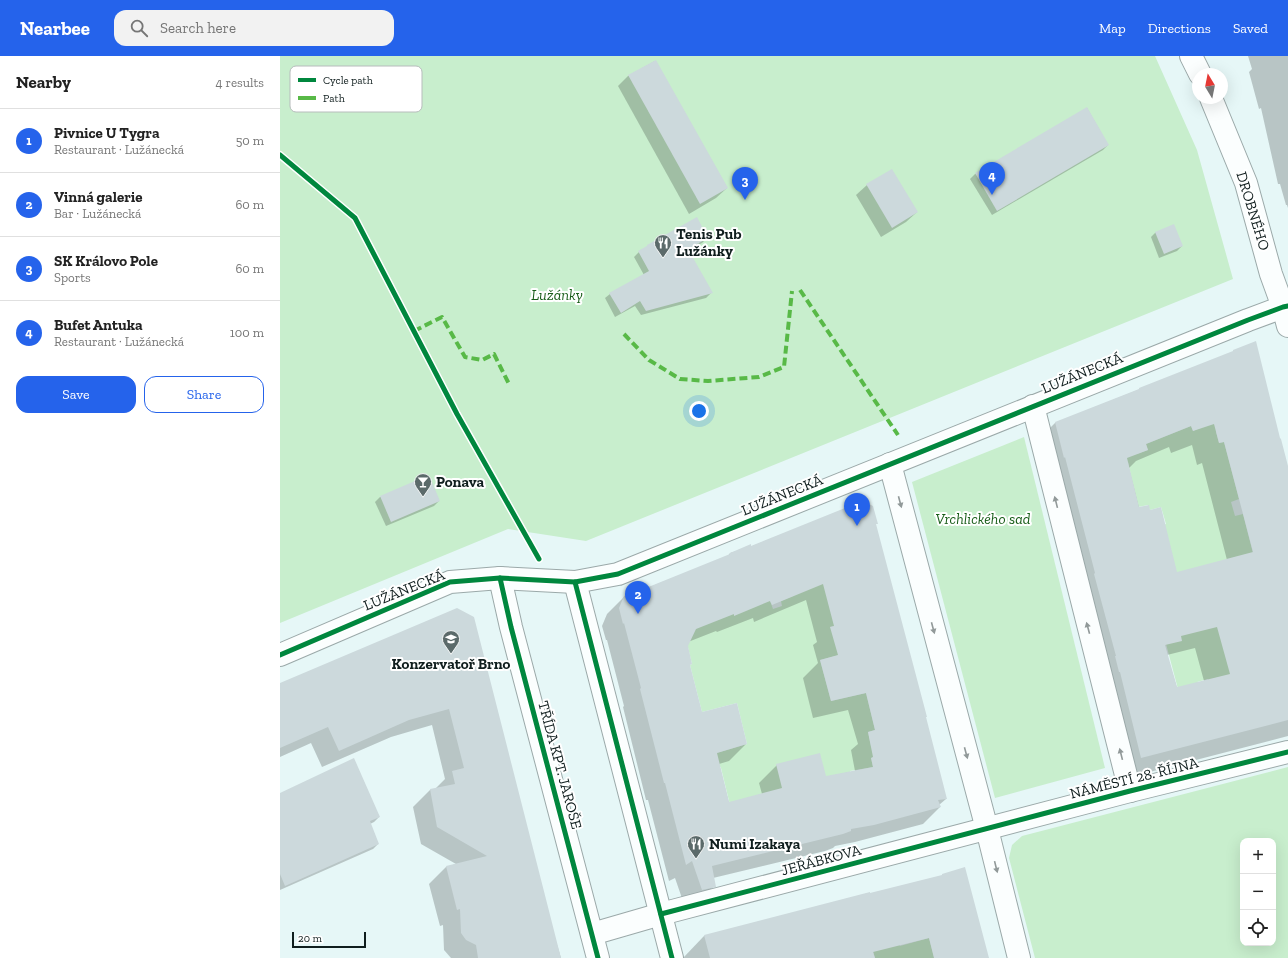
<!DOCTYPE html>
<meta charset="utf-8">
<style>
:root{--surface:#fff;--page:#f2f2f2;--text:#222;--muted:#767676;--line:#e0e0e0;--accent:#2563eb}
body{margin:0;font-family:"Zilla Slab",serif;background:var(--page);color:var(--text)}
.controls{position:absolute;right:12px;bottom:12px;display:grid;overflow:hidden;border-radius:8px;box-shadow:0 4px 16px #0002}
.controls button{width:36px;height:36px;display:grid;place-items:center;padding:0;border:0;border-bottom:1px solid var(--line);background:var(--surface);color:var(--text);font:20px sans-serif}
.compass{position:absolute;left:912px;top:12px;width:36px;height:36px;border-radius:50%;background:var(--surface);box-shadow:0 4px 16px #0002;rotate:350deg}
.scale{position:absolute;left:12px;bottom:10px;width:74px;box-sizing:border-box;padding-left:4px;border:2px solid #101e1e;border-top:0;font-size:11px;line-height:14px;white-space:nowrap;color:#101e1e;-webkit-text-stroke:3px #fff;paint-order:stroke}
.you{position:absolute;left:419px;top:355px;width:14px;height:14px;margin:-10px;border:3px solid #fff;border-radius:50%;background:#1a73e8;box-shadow:0 0 0 6px #1a73e833}
.badge{display:grid;place-items:center;width:26px;height:26px;border-radius:50%;background:var(--accent);color:#fff;font-size:13px;font-weight:700}
.pin{position:absolute;translate:-50% -33px;filter:drop-shadow(0 1px 2px #0008)}
.pin::after{content:'';position:absolute;top:21px;width:14px;height:12px;background:inherit;clip-path:polygon(0 0,100% 0,50% 100%)}
.list{margin:0;padding:0;list-style:none}
h2{display:flex;justify-content:space-between;align-items:center;height:52px;margin:0;padding:0 16px;font-size:17px}
h2 small{font-size:13px;font-weight:400;color:var(--muted)}
.list li{display:grid;grid-template-columns:26px 1fr auto;gap:12px;align-items:center;box-sizing:border-box;height:64px;padding:0 16px;border-top:1px solid var(--line)}
.list b{display:block;font-size:15px;white-space:nowrap}
.list p{margin:0;font-size:13px;white-space:nowrap;color:var(--muted)}
.list em{font-size:13px;font-style:normal;color:var(--muted)}
.actions{display:flex;gap:8px;padding:12px 16px}
.actions a{flex:1;padding:9px 0;border:1px solid var(--accent);border-radius:12px;text-align:center;font-size:14px;color:var(--accent)}
.actions .main{background:var(--accent);color:#fff}
.icon{flex:none;width:22px;height:22px;fill:none;stroke:currentColor;stroke-width:2;stroke-linecap:round;stroke-linejoin:round}
.map{position:relative;flex:none;width:1008px;height:902px;overflow:hidden}
header{display:flex;align-items:center;gap:24px;box-sizing:border-box;height:56px;padding:0 20px;background:var(--accent);color:#fff}
header strong{font-size:19px}
nav{display:flex;gap:22px;margin-inline-start:auto;font-size:14px}
.search{width:280px;height:36px;background:var(--page);display:flex;align-items:center;gap:10px;box-sizing:border-box;padding:0 14px;border-radius:12px;color:var(--muted);font-size:15px}
main{display:flex}
aside{flex:1;background:var(--surface)}
.map>svg:first-child{display:block}
.green{fill:#c8eecd;fill-rule:evenodd}
.shadow{fill:#0003;fill-rule:evenodd}
.building{fill:#ccd9dc;fill-rule:evenodd}
.lines{fill:none;stroke-linecap:round;stroke-linejoin:round}
.minor-casing{stroke:#9ba9a9;stroke-width:24}
.tertiary-casing{stroke:#9ba9a9;stroke-width:24}
.minor{stroke:#fbfefe;stroke-width:22}
.tertiary{stroke:#fbfefe;stroke-width:22}
.quiet{stroke:#58b947;stroke-width:4;stroke-dasharray:8 4;stroke-linecap:butt}
.cycleway-casing{stroke:#fff;stroke-width:8}
.cycleway{stroke:#00873e;stroke-width:5}
.oneway{fill:#919999}
.labels{text-anchor:middle;stroke-width:4;stroke-linejoin:round;paint-order:stroke}
.street-label{font-size:15px;fill:#101e1e;stroke:#fff}
.poi-label{font-size:15px;font-weight:bold;fill:#101e1e;stroke:#fff;text-anchor:start}
.park-label{font-size:15px;font-style:italic;fill:#175c17;stroke:#fff}
.key{fill:#fff;stroke:#b7bcbc;stroke-width:1}
.key-label{font-size:11px;fill:#101e1e}
</style>
<header>
<strong>Nearbee</strong>
<div class="search"><svg class="icon" aria-label="search" viewBox="0 0 24 24"><circle cx="10" cy="10" r="6"/><path d="M15 15l6 6"/></svg>Search here</div>
<nav><a>Map</a><a>Directions</a><a>Saved</a></nav>
</header>
<main>
<aside>
<h2>Nearby<small>4 results</small></h2>
<ul class="list">
<li><span class="badge">1</span><div><b>Pivnice U Tygra</b><p>Restaurant · Lužánecká</p></div><em>50 m</em></li>
<li><span class="badge">2</span><div><b>Vinná galerie</b><p>Bar · Lužánecká</p></div><em>60 m</em></li>
<li><span class="badge">3</span><div><b>SK Královo Pole</b><p>Sports</p></div><em>60 m</em></li>
<li><span class="badge">4</span><div><b>Bufet Antuka</b><p>Restaurant · Lužánecká</p></div><em>100 m</em></li>
</ul>
<div class="actions"><a class="main">Save</a><a>Share</a></div>
</aside>
<div class="map">
<svg width="1008" height="902" viewBox="0 0 1008 902">
<rect width="100%" height="100%" fill="#e6f7f7"/>
<g class="green">
<path d="M0,0h875l42,94 36,129 -647,262 -78,-12 -228,94z"/>
<path d="M939,364l-3,12 3,11 5,-1 15,57 -8,3 4,14 8,-2 38,150 -72,20 -1,-5 -11,3 1,5 -20,2 -13,-49 -2,-115 3,-1 -5,-17 -11,3 -2,-5 -10,2 -10,-45 -5,1 2,-10 10,-4 2,5 11,-4 -2,-6 45,-18 2,5z"/>
<path d="M744,381l81,331 -110,30 -83,-316z"/>
<path d="M556,515l-2,55 -4,1 25,24 -35,9 11,41 35,-8 9,37 -7,2 3,14 12,9 -12,3 2,9 -23,4 1,4 -121,30 -9,-37 -8,-14 34,-10 -10,-41 -35,9 -12,-47 2,-1 -5,-21 8,-14 38,-17 1,3 35,-17 4,11 9,-3 -1,-5 12,-5 -2,-6z"/>
<path d="M1008,711v191h-253l-26,-100 3,-13 10,-9zM963,785h30v102h-30z"/>
<path d="M649,882l5,19 8,1h-67l-3,-11 26,-7 2,6z"/>
</g>
<g class="shadow">
<path d="M968,0h40v152l-1,-3h-1l-6,-21h-2l-17,-76 -2,1 -10,-37 3,-3z"/>
<path d="M375,5l72,127 -11,10 -27,16 -71,-128 10,-10z"/>
<path d="M807,52l21,37 -5,5 -111,65 -22,-36 5,-5z"/>
<path d="M587,129l50,27 -11,10 -25,15 -25,-42z"/>
<path d="M876,176l26,14 -5,5 -18,7 -8,-21z"/>
<path d="M427,182l-5,5 -15,8 24,42 -5,5 -65,17 -6,-9 -20,11 -10,-19 5,-4 34,-19 -10,-18 5,-5z"/>
<path d="M951,297l57,121v262l-169,44 -86,-335 22,-22zM912,389l5,20 5,-2 25,97 -51,14 -37,-66 -10,-40 7,-7 33,-14 2,6zM915,592l9,33 -27,7 -10,-33z"/>
<path d="M100,441l59,4 -5,5 -48,20 -11,-24z"/>
<path d="M565,452l30,16 71,275 -7,6 1,2 -17,17 -68,18 -20,4 -2,2 -8,3 -112,27 1,8 -17,18 -12,3 -10,-29 -6,3 -21,-81h-2l-23,-93 1,-1 -17,-66h-1l-4,-14 5,-12 17,-17 16,-6 88,-35 2,-3 20,-6 93,-37zM526,544l11,42 -4,3 5,18 -15,15 10,40 35,-8 10,34 -7,6 4,21 -30,6 -48,-12 -18,18 3,11 -33,9 -10,-39 10,-3 17,-17 -44,-30 -13,-48 -3,-20 2,-4 28,-11 1,1 36,-14 1,4z"/>
<path d="M177,553l104,349h-110l-7,-8 -1,-25 -3,1 -11,-42 17,-17 10,-3 -35,-20 -8,-37 17,-17 5,-1 10,-10 -13,-54 -41,12 -69,30 -11,-24 -31,14v-73z"/>
<path d="M0,738l99,23 -5,5 -4,2 8,20 -5,5 -93,41z"/>
<path d="M589,837l120,65h-306l21,-22z"/>
</g>
<g class="building">
<path d="M376,4l72,128 -28,16 -72,-129z"/>
<path d="M807,51l22,38 -112,66 -22,-38z"/>
<path d="M612,113l26,43 -26,16 -26,-44z"/>
<path d="M417,161l11,21 -20,11 25,44 -67,18 -6,-10 -19,12 -12,-20 40,-22 -11,-20 9,-5v-1z"/>
<path d="M894,168l9,22 -19,8 -9,-22z"/>
<path d="M976,285l24,97 1,1 7,27v254l-147,38 -21,-86h-1l-4,-16h1l-22,-82 1,-1 -30,-116 -1,1 -9,-36 84,-33v-1l94,-37v-1zM934,368l5,19 5,-1 29,110 -76,20 -16,-65 -11,3 -1,-5 -10,2 -12,-49 21,-8 -2,-6 45,-18 2,5zM937,571l13,47 -53,13 -12,-42 17,-4 -1,-5z"/>
<path d="M149,419l11,26 -49,21 -11,-26z"/>
<path d="M581,444l12,6 5,18h-2l51,193h-1l21,82 -9,1 3,7 -67,18 -23,4v2l-8,3 -131,32 4,21 -14,3 -10,-29 -6,4 -21,-82h-1l-24,-94 1,-1 -17,-65 -1,1 -4,-16 5,-12 16,-7 1,1 89,-36v-1l21,-9v2l94,-38v-1zM543,528l11,42 -4,1 8,28 -18,5 11,41 35,-8 9,37 -7,2 5,25 -2,1 2,9 -47,9 -6,-23 -44,11 6,24 -53,14 -12,-49 30,-9 -10,-41 -35,9 -12,-47 2,-1 -4,-18 8,-17 38,-15v2l36,-15 2,4z"/>
<path d="M177,552l17,9 87,341h-83l-2,-13 -10,-5 -5,-7 -1,-24 -3,1 -11,-44 41,-10 -50,-29 -7,-38 25,-5 -3,-13 12,-3 -15,-59 -40,11 -70,31 -11,-24 -48,21v-65z"/>
<path d="M74,702l26,59 -10,4 9,23 -94,42 -5,-12v-81z"/>
<path d="M685,811l24,91h-55l-5,-20 -56,14 2,6h-165l-6,-23 166,-43v1l72,-18v-1z"/>
</g>
<g class="lines">
<g class="minor-casing">
<g id="minor">
<path d="M753,350l97,385"/>
<path d="M610,408l97,365 32,129"/>
<path d="M220,522l11,49 87,331"/>
<path d="M295,526l97,376"/>
<path d="M0,599l170,-73 50,-4 75,4 43,-8 630,-254 35,-13 5,-1"/>
<path d="M312,878l69,-20 469,-123 158,-39"/>
</g>
</g>
<g class="tertiary-casing">
<g id="tertiary">
<path d="M911,0l9,18"/>
<path d="M931,42l35,85 25,91 12,33 5,19"/>
</g>
</g>
<use href="#minor" class="minor"/>
<use href="#tertiary" class="tertiary"/>
<g class="quiet">
<path d="M520,234l98,145"/>
<path d="M134,275l28,-14 23,40 17,3 12,-6 16,32"/>
<path d="M344,278l25,26 31,19 28,2 51,-4 25,-10 8,-76"/>
</g>
<g class="cycleway-casing">
<g id="cycleway">
<path d="M0,99l75,63 102,196 82,145"/>
<path d="M220,522l11,49 87,331"/>
<path d="M295,526l97,376"/>
<path d="M0,599l170,-73 50,-4 75,4 43,-8 630,-254 35,-13 5,-1"/>
<path d="M381,858l469,-123 158,-39"/>
</g>
</g>
<use href="#cycleway" class="cycleway"/>
</g>
<defs><path id="oneway-solid" d="M-6-.8H1V-3.2L6.5 0L1 3.2V.8H-6Z"/></defs>
<g class="oneway">
<use href="#oneway-solid" transform="translate(620 446) rotate(75)"/>
<use href="#oneway-solid" transform="translate(776 446) rotate(-104)"/>
<use href="#oneway-solid" transform="translate(653 572) rotate(75)"/>
<use href="#oneway-solid" transform="translate(808 572) rotate(-105)"/>
<use href="#oneway-solid" transform="translate(686 697) rotate(75)"/>
<use href="#oneway-solid" transform="translate(841 698) rotate(-104)"/>
<use href="#oneway-solid" transform="translate(716 811) rotate(76)"/>
</g>
<defs>
<g id="restaurant-pin" transform="scale(0.9)"><path d="M0 17L-7.5 6A9.5 9.5 0 1 1 7.5 6Z" fill="#5b6a6a" stroke="#fff"/><path d="M-5-6h1v4h1v-4h1v4h1v-4h1v5L-1.5 .5V6h-2V.5L-5-1ZM5-6V6H3V1.5H1.5Q1.5-4 5-6Z" fill="#fff"/></g>
<g id="bar-pin" transform="scale(0.9)"><path d="M0 17L-7.5 6A9.5 9.5 0 1 1 7.5 6Z" fill="#5b6a6a" stroke="#fff"/><path d="M-6-5H6L.8 .8V4.5H3.5V6h-7V4.5H-.8V.8Z" fill="#fff"/></g>
<g id="school-pin" transform="scale(0.9)"><path d="M0 17L-7.5 6A9.5 9.5 0 1 1 7.5 6Z" fill="#5b6a6a" stroke="#fff"/><path d="M0-5L7-2L0 1L-7-2ZM-4 1L0 2.5L4 1V4Q0 6-4 4Z" fill="#fff"/></g>
</defs>
<g fill-rule="evenodd">
<use href="#restaurant-pin" x="383" y="187"/>
<use href="#bar-pin" x="143" y="426"/>
<use href="#school-pin" x="171" y="583"/>
<use href="#restaurant-pin" x="416" y="788"/>
</g>
<g class="labels">
<g class="street-label">
<text transform="translate(973 155) rotate(73)" y="5">DROBNÉHO</text>
<text transform="translate(802 317) rotate(-22)" y="5">LUŽÁNECKÁ</text>
<text transform="translate(502 439) rotate(-22)" y="5">LUŽÁNECKÁ</text>
<text transform="translate(124 534) rotate(-22)" y="5">LUŽÁNECKÁ</text>
<text transform="translate(280 709) rotate(75)" y="5">TŘÍDA KPT. JAROŠE</text>
<text transform="translate(854 722) rotate(-14)" y="5">NÁMĚSTÍ 28. ŘÍJNA</text>
<text transform="translate(541 804) rotate(-15)" y="5">JEŘÁBKOVA</text>
</g>
<g class="poi-label">
<text x="396" y="183">Tenis Pub<tspan x="396" dy="17">Lužánky</tspan></text>
<text x="156" y="431">Ponava</text>
<text x="171" y="613" text-anchor="middle">Konzervatoř Brno</text>
<text x="429" y="793">Numi Izakaya</text>
</g>
<g class="park-label">
<text x="277" y="244">Lužánky</text>
<text x="703" y="468">Vrchlického sad</text>
</g>
</g>
<rect x="10" y="10" width="132" height="46" rx="6" class="key"/>
<rect x="18" y="22" width="18" height="4" fill="#00873e"/>
<rect x="18" y="40" width="18" height="4" fill="#58b947"/>
<g class="key-label">
<text x="43" y="28">Cycle path</text>
<text x="43" y="46">Path</text>
</g>
</svg>
<div class="controls">
<button>+</button>
<button>−</button>
<button><svg class="icon" aria-label="locate" viewBox="0 0 24 24"><circle cx="12" cy="12" r="6"/><path d="M12 2v4M12 18v4M2 12h4M18 12h4"/></svg></button>
</div>
<svg class="compass" viewBox="-18 -18 36 36"><path d="M0-13l5 13h-10z" fill="#e53935"/><path d="M0 13l5-13h-10z" fill="#767676"/></svg>
<div class="scale">20 m</div>
<div class="you"></div>
<div class="pin badge" style="left:577px;top:470px">1</div>
<div class="pin badge" style="left:358px;top:558px">2</div>
<div class="pin badge" style="left:465px;top:144px">3</div>
<div class="pin badge" style="left:712px;top:139px">4</div>
</div>
</main>
